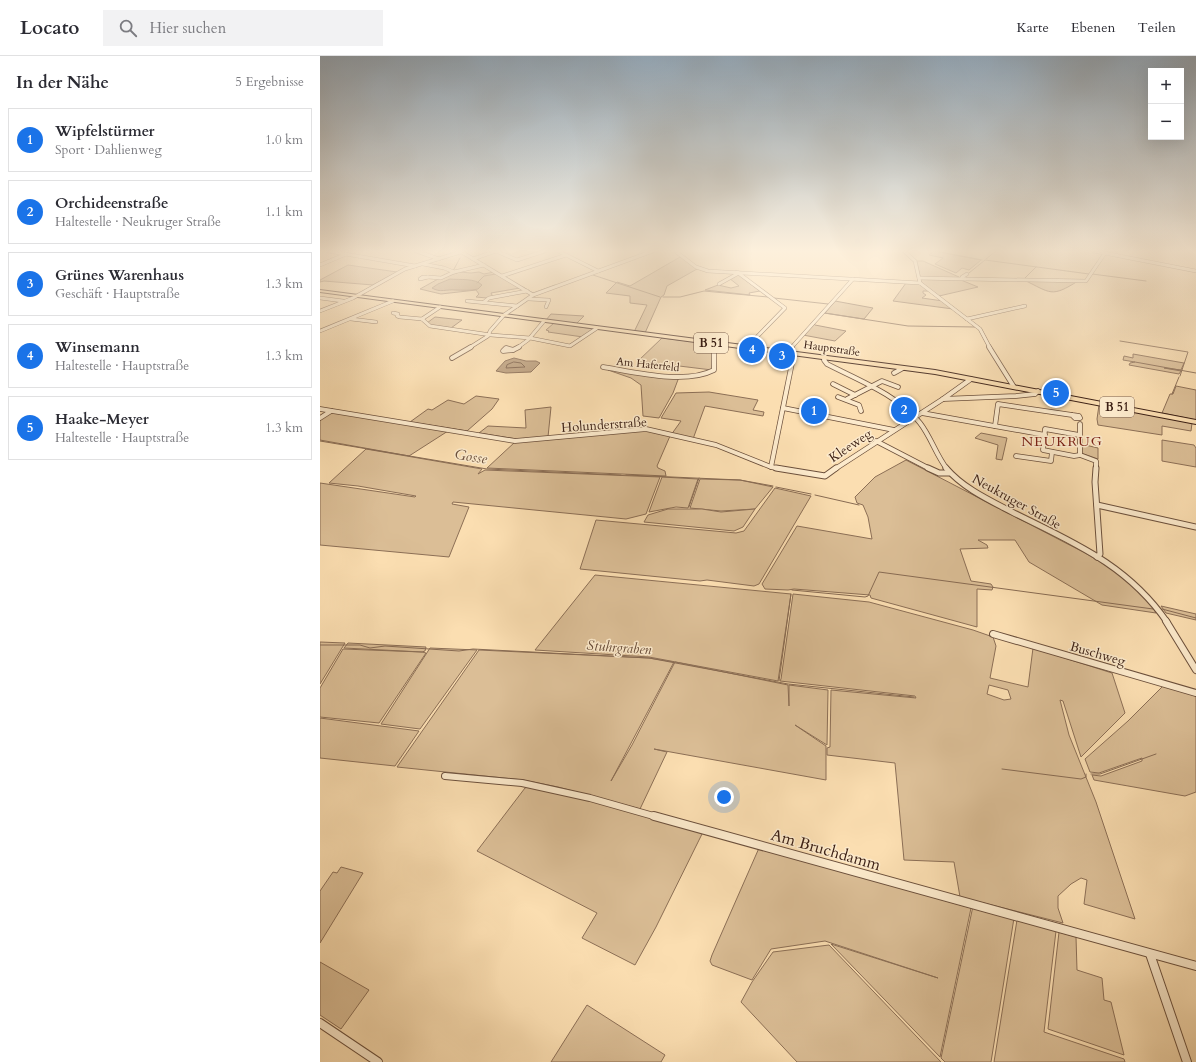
<!DOCTYPE html>
<html lang="de">
<meta charset="utf-8">
<style>
:root{--surface:#fff;--page:#f2f2f3;--text:#2b2b33;--muted:#7c7c81;--line:#e1e1e2;--accent:#1a73e8}
body{margin:0;font-family:Cardo,serif;background:var(--page);color:var(--text)}
.controls{position:absolute;right:12px;top:12px;display:grid;overflow:hidden;border-radius:0px;box-shadow:0 4px 16px #0002}
.controls button{width:36px;height:36px;display:grid;place-items:center;padding:0;border:0;border-bottom:1px solid var(--line);background:var(--surface);color:var(--text);font:20px sans-serif}
.you{position:absolute;left:404px;top:741px;width:14px;height:14px;margin:-10px;border:3px solid #fff;border-radius:50%;background:#1a73e8;box-shadow:0 0 0 6px #1a73e833}
.badge{display:grid;place-items:center;width:26px;height:26px;border-radius:50%;background:var(--accent);color:#fff;font-size:13px;font-weight:700}
.pin{position:absolute;translate:-50% -50%;border:2px solid #fff;box-shadow:0 1px 4px #0006}
.list{margin:0;padding:0;list-style:none}
h2{display:flex;justify-content:space-between;align-items:center;height:52px;margin:0;padding:0 16px;font-size:17px}
h2 small{font-size:13px;font-weight:400;color:var(--muted)}
.list li{display:grid;grid-template-columns:26px 1fr auto;gap:12px;align-items:center;box-sizing:border-box;height:64px;margin:0 8px 8px;padding:0 8px;border:1px solid var(--line);border-radius:0px}
.list b{display:block;font-size:15px;white-space:nowrap}
.list p{margin:0;font-size:13px;white-space:nowrap;color:var(--muted)}
.list em{font-size:13px;font-style:normal;color:var(--muted)}
.icon{flex:none;width:22px;height:22px;fill:none;stroke:currentColor;stroke-width:2;stroke-linecap:round;stroke-linejoin:round}
.map{position:relative;flex:none;width:876px;height:1006px;overflow:hidden}
header{display:flex;align-items:center;gap:24px;box-sizing:border-box;height:56px;padding:0 20px;background:var(--surface);border-bottom:1px solid var(--line)}
header strong{font-size:19px}
nav{display:flex;gap:22px;margin-inline-start:auto;font-size:14px}
.search{width:280px;height:36px;background:var(--page);display:flex;align-items:center;gap:10px;box-sizing:border-box;padding:0 14px;border-radius:0px;color:var(--muted);font-size:15px}
main{display:flex}
aside{flex:1;background:var(--surface)}
.map>svg:first-child{display:block}
.green{fill:#dbbe96;stroke:#8c6f56;fill-rule:evenodd}
.water{fill:#ba9d7c;stroke:#886b53}
.lines{fill:none;stroke-linecap:round;stroke-linejoin:round}
.shore{stroke:#7b5e48;stroke-width:1}
.stream{stroke:#886b53;stroke-width:1}
.minor-far4-casing{stroke:#6c503c;stroke-width:4}
.minor-far3-casing{stroke:#6c503c;stroke-width:5.5}
.minor-far2-casing{stroke:#6c503c;stroke-width:7}
.minor-far1-casing{stroke:#6c503c;stroke-width:8}
.minor-casing{stroke:#6c503c;stroke-width:10}
.major-casing{stroke:#3c2015;stroke-width:2}
.minor-far4{stroke:#fceacc;stroke-width:3}
.minor-far3{stroke:#fceacc;stroke-width:4}
.minor-far2{stroke:#fceacc;stroke-width:5}
.minor-far1{stroke:#fceacc;stroke-width:6}
.minor{stroke:#fceacc;stroke-width:8}
.major{fill:#fbdeb1;fill-rule:evenodd}
.labels{text-anchor:middle;stroke-width:3;stroke-linejoin:round;paint-order:stroke}
.far-street-label{font-size:11px;fill:#3c2015;stroke:#fceacc}
.shield{fill:#fceacc;stroke:#765d4c;stroke-width:1}
.shield-label{font-size:12px;font-weight:bold;fill:#3c2015}
.street-label{font-size:13px;fill:#3c2015;stroke:#fceacc}
.neighbourhood-label{font-size:14px;letter-spacing:1px;fill:#7a1f14;stroke:#fceacc}
.water-label{font-size:14px;font-style:italic;fill:#684c39;stroke:#fceacc}
.near-street-label{font-size:16px;fill:#3c2015;stroke:#fceacc}
</style>
<header>
<strong>Locato</strong>
<div class="search"><svg class="icon" aria-label="search" viewBox="0 0 24 24"><circle cx="10" cy="10" r="6"/><path d="M15 15l6 6"/></svg>Hier suchen</div>
<nav><a>Karte</a><a>Ebenen</a><a>Teilen</a></nav>
</header>
<main>
<aside>
<h2>In der Nähe<small>5 Ergebnisse</small></h2>
<ul class="list">
<li><span class="badge">1</span><div><b>Wipfelstürmer</b><p>Sport · Dahlienweg</p></div><em>1.0 km</em></li>
<li><span class="badge">2</span><div><b>Orchideenstraße</b><p>Haltestelle · Neukruger Straße</p></div><em>1.1 km</em></li>
<li><span class="badge">3</span><div><b>Grünes Warenhaus</b><p>Geschäft · Hauptstraße</p></div><em>1.3 km</em></li>
<li><span class="badge">4</span><div><b>Winsemann</b><p>Haltestelle · Hauptstraße</p></div><em>1.3 km</em></li>
<li><span class="badge">5</span><div><b>Haake-Meyer</b><p>Haltestelle · Hauptstraße</p></div><em>1.3 km</em></li>
</ul>
</aside>
<div class="map">
<svg width="876" height="1006" viewBox="0 0 876 1006">
<rect width="100%" height="100%" fill="#fbdeb1"/>
<filter id="stains"><feTurbulence type="fractalNoise" baseFrequency=".005" numOctaves="4"/><feColorMatrix values="0 0 0 0 .2 0 0 0 0 .09 0 0 0 0 .02 0 0 0 .5 -.17"/></filter>
<radialGradient id="worn" r=".72"><stop offset=".6" stop-color="#630" stop-opacity="0"/><stop offset="1" stop-color="#630" stop-opacity=".3"/></radialGradient>
<g class="green">
<path d="M614,195l47,9 -12,10 -7,-2 -6,5 -21,-9 8,-6 -14,-3z"/>
<path d="M360,201h2l15,12 -30,17 -3,9 -3,2 -16,36 -11,-1 13,-27 -17,-2v-7l-24,-3 11,-11 13,4z"/>
<path d="M597,205h6l36,16 -1,1 -38,-1z"/>
<path d="M28,209l49,7 -24,13 -49,-4 -4,1v-2z"/>
<path d="M140,216l11,1 8,-1 5,2 10,-2 26,16 -29,5 2,4 -6,1 -11,-1 3,-3 -3,-4 -35,4 -21,-5 18,-10z"/>
<path d="M417,218l23,17 -11,2 1,2 -45,-5 13,-5 13,3 8,-2 -10,-8z"/>
<path d="M600,223l41,1 17,7 -39,9 -18,-14z"/>
<path d="M704,224l54,1c-27,17 -27,12 -54,-1z"/>
<path d="M586,227l14,1 10,7h-7v2l3,2 -4,3 21,3 10,8 -60,-8z"/>
<path d="M515,245l38,7 -9,11 -39,-6z"/>
<path d="M231,258l33,2 -8,8 -30,-4z"/>
<path d="M115,261l27,3 -11,8 -21,-3 -3,-2z"/>
<path d="M234,267l40,6 -11,8 -35,-5 1,-1 -3,-1z"/>
<path d="M494,268l1,1 31,6 -11,10 -32,-6z"/>
<path d="M342,282l52,6 -2,26 -74,-9z"/>
<path d="M813,298l51,9 -3,7 -17,-2 17,3 -2,3 -50,-9 1,-2 5,-1 -12,-2 1,-4 9,2z"/>
<path d="M288,314l71,7 -6,16 -14,25 -16,-2 -2,-31 -10,-7z"/>
<path d="M856,330l20,4v30l-34,-7 8,-19h3z"/>
<path d="M389,336l49,8 -5,10 11,2 -1,4 -58,-10 -12,33 -22,-4 10,-14 -20,-3 15,-25z"/>
<path d="M156,340l23,3 -7,10 -25,22 -57,-9 18,-13 4,1 16,-10 16,4z"/>
<path d="M779,349l93,18 -1,8 -29,-5v9l-64,-10 -1,-6z"/>
<path d="M231,351l-3,30 -31,2 -38,-6 9,-7 38,2 -1,-18z"/>
<path d="M12,356l116,19 -39,25 -89,-16v-21z"/>
<path d="M325,374l25,6 -13,30 1,2 7,3 1,5 -179,-8 28,-26z"/>
<path d="M661,377l26,5 -5,22 -6,-1 2,-14 -23,-7z"/>
<path d="M842,384l32,5 2,3v19l-34,-6z"/>
<path d="M761,388l17,4v11l-17,-6z"/>
<path d="M46,393l116,20 -4,5 7,-4 175,7 -14,37 -20,5 -173,-17 -1,2 17,3 -20,50 -129,-12v-62l95,14 1,-1 -58,-10 -29,-3z"/>
<path d="M586,404l179,93c25,15 57,33 71,60l-54,-8 -73,-43 -14,-22h-37l9,5 1,3 -28,1 11,32 20,3 2,3 -1,3 -15,-1v38l-106,-29 -1,-3 -76,-6 -6,1 -23,-1 -3,-5 35,-58 75,13 -4,-22 -5,-12 -6,-2 -2,-6 20,-20z"/>
<path d="M342,421l36,2 -10,29 -12,-1 -27,5z"/>
<path d="M380,423l40,1 33,7 -18,22 -34,2 -31,-3z"/>
<path d="M455,432l36,8 -52,88 -5,2 -47,-6 -7,1 -120,-12 16,-49 140,13 8,-2z"/>
<path d="M348,453h34l19,3 34,-3 -12,18 -9,4 -90,-9 4,-7z"/>
<path d="M275,519l196,19 -13,87 -129,-24 -114,-7z"/>
<path d="M473,538l76,8 104,28 20,7 3,9 -6,32 38,9 5,-39 79,25 13,40 -44,44 -18,-56 -3,-1 9,35 27,67 39,117 -51,-15 3,-24 -6,-2 -10,6 -13,12v12l5,15 -103,-26 -6,-35 -50,-2 -9,-97 -68,-8v-7l3,-1 1,-57 85,8 -1,-2 -135,-15 1,-2zM669,629l19,5 3,9 -7,1 -17,-6z"/>
<path d="M841,550l35,8v6l-30,-7z"/>
<path d="M0,586l25,1 -25,41z"/>
<path d="M28,587l78,4 -1,4 -3,1 4,1 -47,70 -59,-6v-29l23,-39 79,3 -78,-4z"/>
<path d="M110,592l47,2 -57,79 -39,-5z"/>
<path d="M159,594l170,8 25,4 -63,119 21,-36 43,-83 113,23 1,21v-21l39,5 -1,55 -32,-20 31,21v34l-172,-31 13,3 -27,57 -82,-22 -35,-7 -126,-13z"/>
<path d="M843,630l33,10v96l-11,4 -91,-16 -2,-5 9,1 41,-15v-3l-43,15 -9,-1 -5,-13 43,-38z"/>
<path d="M0,662l99,13 -24,35 -75,-8z"/>
<path d="M209,730l72,16 102,30 -47,95 -21,38 -53,-27 15,-25 -120,-62 48,-63z"/>
<path d="M439,792l212,60 -31,149 -109,-113 107,34 -113,-37 -54,8 -19,31 -40,-15 -2,-4 2,-6z"/>
<path d="M21,811l22,6 -43,70v-52l13,-19 4,1z"/>
<path d="M653,850l41,12 -23,144h-46l-4,-4z"/>
<path d="M697,864l39,11 -12,101 80,27 1,3h-131z"/>
<path d="M739,876l17,5 1,33 25,8 2,22 7,2 13,53 -76,-26z"/>
<path d="M509,889l112,117h-144l-56,-60 11,-20 21,-30z"/>
<path d="M0,906l49,28 -28,39 -21,-14z"/>
<path d="M267,949l78,50 -4,7h-110z"/>
</g>
<g class="water">
<path d="M130,223c10,1 25,-1 32,6l-4,4c-8,2 -15,1 -23,1 -8,-1 -15,3 -23,-2l6,-4z"/>
<path d="M194,302l12,3h10l4,2 -9,9 -25,1 -10,-2 9,-10z"/>
</g>
<g class="lines">
<path class="shore" d="M194,306l7,1 4,4 -19,1 1,-3z"/>
<g class="stream">
<path d="M615,195l47,9"/>
<path d="M666,203l10,-8"/>
<path d="M133,215l7,-13"/>
<path d="M649,217l16,-13 104,14"/>
<path d="M772,218l54,7"/>
<path d="M273,219l67,22"/>
<path d="M705,222l11,-11"/>
<path d="M157,227l7,-7 12,-2"/>
<path d="M203,231l10,6 22,-8"/>
<path d="M343,241h17l24,-6 64,6"/>
<path d="M454,242l54,6"/>
<path d="M506,255l-2,2 84,13 67,1"/>
<path d="M800,285l68,11 -8,24"/>
<path d="M815,306l61,11"/>
<path d="M852,338l7,-17"/>
<path d="M0,385l167,28 134,6"/>
<path d="M306,419l114,5 33,6"/>
<path d="M456,431l35,7"/>
<path d="M495,439l44,10"/>
<path d="M369,451l10,-29"/>
<path d="M472,534l73,7 3,-1 11,-24 274,37"/>
<path d="M842,553l34,9"/>
<path d="M0,589h40l10,3 15,-2 74,5 14,-2 176,9 139,26 126,13"/>
<path d="M459,625l12,-87"/>
<path d="M682,713l79,10 5,-2v-3"/>
<path d="M771,718h9l56,-20"/>
</g>
<g class="minor-far4-casing">
<g id="minor-far4">
<path d="M8,195l87,15"/>
<path d="M96,195l23,8"/>
<path d="M140,195l73,44"/>
<path d="M238,195l40,20"/>
<path d="M355,195l21,16 12,4 212,12"/>
<path d="M584,195l11,10 5,22 60,46 10,19"/>
<path d="M774,195l102,20"/>
<path d="M153,203l23,-8 21,9 28,-9"/>
<path d="M103,208l21,4 10,4 30,-7"/>
<path d="M0,209l26,-11"/>
<path d="M417,216l48,36 -38,39"/>
<path d="M182,220l64,-21"/>
<path d="M103,221h5l-8,2z"/>
<path d="M108,221l13,1 13,-6"/>
<path d="M599,222l46,1 -3,-2 5,-3"/>
<path d="M645,223l121,2 19,-28"/>
<path d="M399,228l18,-10"/>
<path d="M0,242l23,3"/>
<path d="M209,243l20,1 -3,7"/>
<path d="M147,245l50,5"/>
<path d="M164,246l5,-4 38,-7"/>
<path d="M0,255l33,-13 52,-29 59,-18"/>
<path d="M73,257l5,1 -1,2 3,1 22,2 18,-12"/>
<path d="M31,263l25,3"/>
<path d="M102,263l8,7 61,9 39,3 40,8 27,-18"/>
<path d="M647,263l58,-13"/>
<path d="M0,275l73,-30"/>
<path d="M149,292l19,-12 2,-5 14,-16 29,-20 120,-44"/>
<path d="M197,292l11,-8 16,-19"/>
<path d="M396,292l1,-5"/>
<path d="M471,292l62,-69"/>
</g>
</g>
<g class="minor-far3-casing">
<g id="minor-far3">
<path d="M669,291l25,40"/>
<path d="M186,292l7,2 -10,1z"/>
<path d="M193,294l6,-3"/>
<path d="M467,296l5,-5"/>
<path d="M132,302l19,-11"/>
<path d="M505,302l-1,2 3,4c31,16 71,31 93,59 11,14 16,32 27,46"/>
<path d="M283,311c31,5 82,18 111,3v-17l2,-6"/>
<path d="M574,317l9,-5"/>
<path d="M513,328l22,11"/>
<path d="M518,341l21,8 2,6"/>
<path d="M527,343l35,-18 16,6"/>
<path d="M623,343l28,-20"/>
<path d="M463,352l111,22"/>
<path d="M0,353l195,32 131,-12 70,16 55,22 11,2"/>
<path d="M602,357l123,22"/>
<path d="M0,362l11,-7"/>
<path d="M760,368v31l16,6v8"/>
<path d="M675,370l3,-22 81,12 1,2h-5l-3,-3"/>
<path d="M759,379l-34,-6 -2,21 31,6 6,-1"/>
<path d="M556,385l54,28"/>
<path d="M696,400l35,5 1,-9"/>
<path d="M451,411l23,-114"/>
<path d="M515,413l108,-70 73,-3 19,-2 3,-3"/>
</g>
</g>
<g class="minor-far2-casing">
<g id="minor-far2">
<path d="M456,412l49,8 11,-8"/>
<path d="M608,412l11,5h10"/>
<path d="M626,412c17,20 43,32 66,44 60,30 115,52 155,110"/>
<path d="M776,412l-1,14 5,72 -3,3"/>
<path d="M777,449l99,22"/>
</g>
</g>
<g class="minor-far1-casing">
<g id="minor-far1">
<path d="M846,565l30,49"/>
<path d="M673,578l203,59"/>
<path d="M125,720l77,7 68,15 67,19"/>
</g>
</g>
<g class="minor-casing">
<g id="minor">
<path d="M334,760l542,150"/>
<path d="M830,898l37,108"/>
<path d="M0,967l58,39"/>
</g>
</g>
<g class="major-casing">
<path id="major" d="M0,234l615,80 261,50v4l-261,-50 -615,-82z"/>
</g>
<use href="#minor-far4" class="minor-far4"/>
<use href="#minor-far3" class="minor-far3"/>
<use href="#minor-far2" class="minor-far2"/>
<use href="#minor-far1" class="minor-far1"/>
<use href="#minor" class="minor"/>
<use href="#major" class="major"/>
</g>
<linearGradient id="sky" x2="0" y2="1"><stop stop-color="#95abbd"/><stop offset="0.58" stop-color="#fdf0dc"/><stop offset="1" stop-color="#fdf0dc" stop-opacity="0"/></linearGradient>
<rect width="876" height="336" fill="url(#sky)"/>
<g class="labels">
<g class="far-street-label">
<text transform="translate(512 292) rotate(8)" y="4">Hauptstraße</text>
<text transform="translate(328 308) rotate(6)" y="4">Am Haferfeld</text>
</g>
<g class="shield">
<rect x="374" y="277" width="34" height="20" rx="3"/>
<rect x="780" y="341" width="34" height="20" rx="3"/>
</g>
<g class="shield-label">
<text x="391" y="291">B 51</text>
<text x="797" y="355">B 51</text>
</g>
<g class="street-label">
<text transform="translate(284 368) rotate(-4)" y="5">Holunderstraße</text>
<text transform="translate(530 389) rotate(-34)" y="5">Kleeweg</text>
<text transform="translate(697 445) rotate(29)" y="5">Neukruger Straße</text>
<text transform="translate(778 597) rotate(16)" y="5">Buschweg</text>
</g>
<g class="neighbourhood-label">
<text x="742" y="390">NEUKRUG</text>
</g>
<g class="water-label">
<text transform="translate(151 400) rotate(9)" y="5">Gosse</text>
<text transform="translate(299 591) rotate(4)" y="5">Stuhrgraben</text>
</g>
<g class="near-street-label">
<text transform="translate(506 793) rotate(16)" y="6">Am Bruchdamm</text>
</g>
</g>
<rect width="100%" height="100%" filter="url(#stains)"/>
<rect width="100%" height="100%" fill="url(#worn)"/>
</svg>
<div class="controls">
<button>+</button>
<button>−</button>
</div>
<div class="you"></div>
<div class="pin badge" style="left:494px;top:355px">1</div>
<div class="pin badge" style="left:584px;top:354px">2</div>
<div class="pin badge" style="left:462px;top:300px">3</div>
<div class="pin badge" style="left:432px;top:294px">4</div>
<div class="pin badge" style="left:736px;top:337px">5</div>
</div>
</main>
